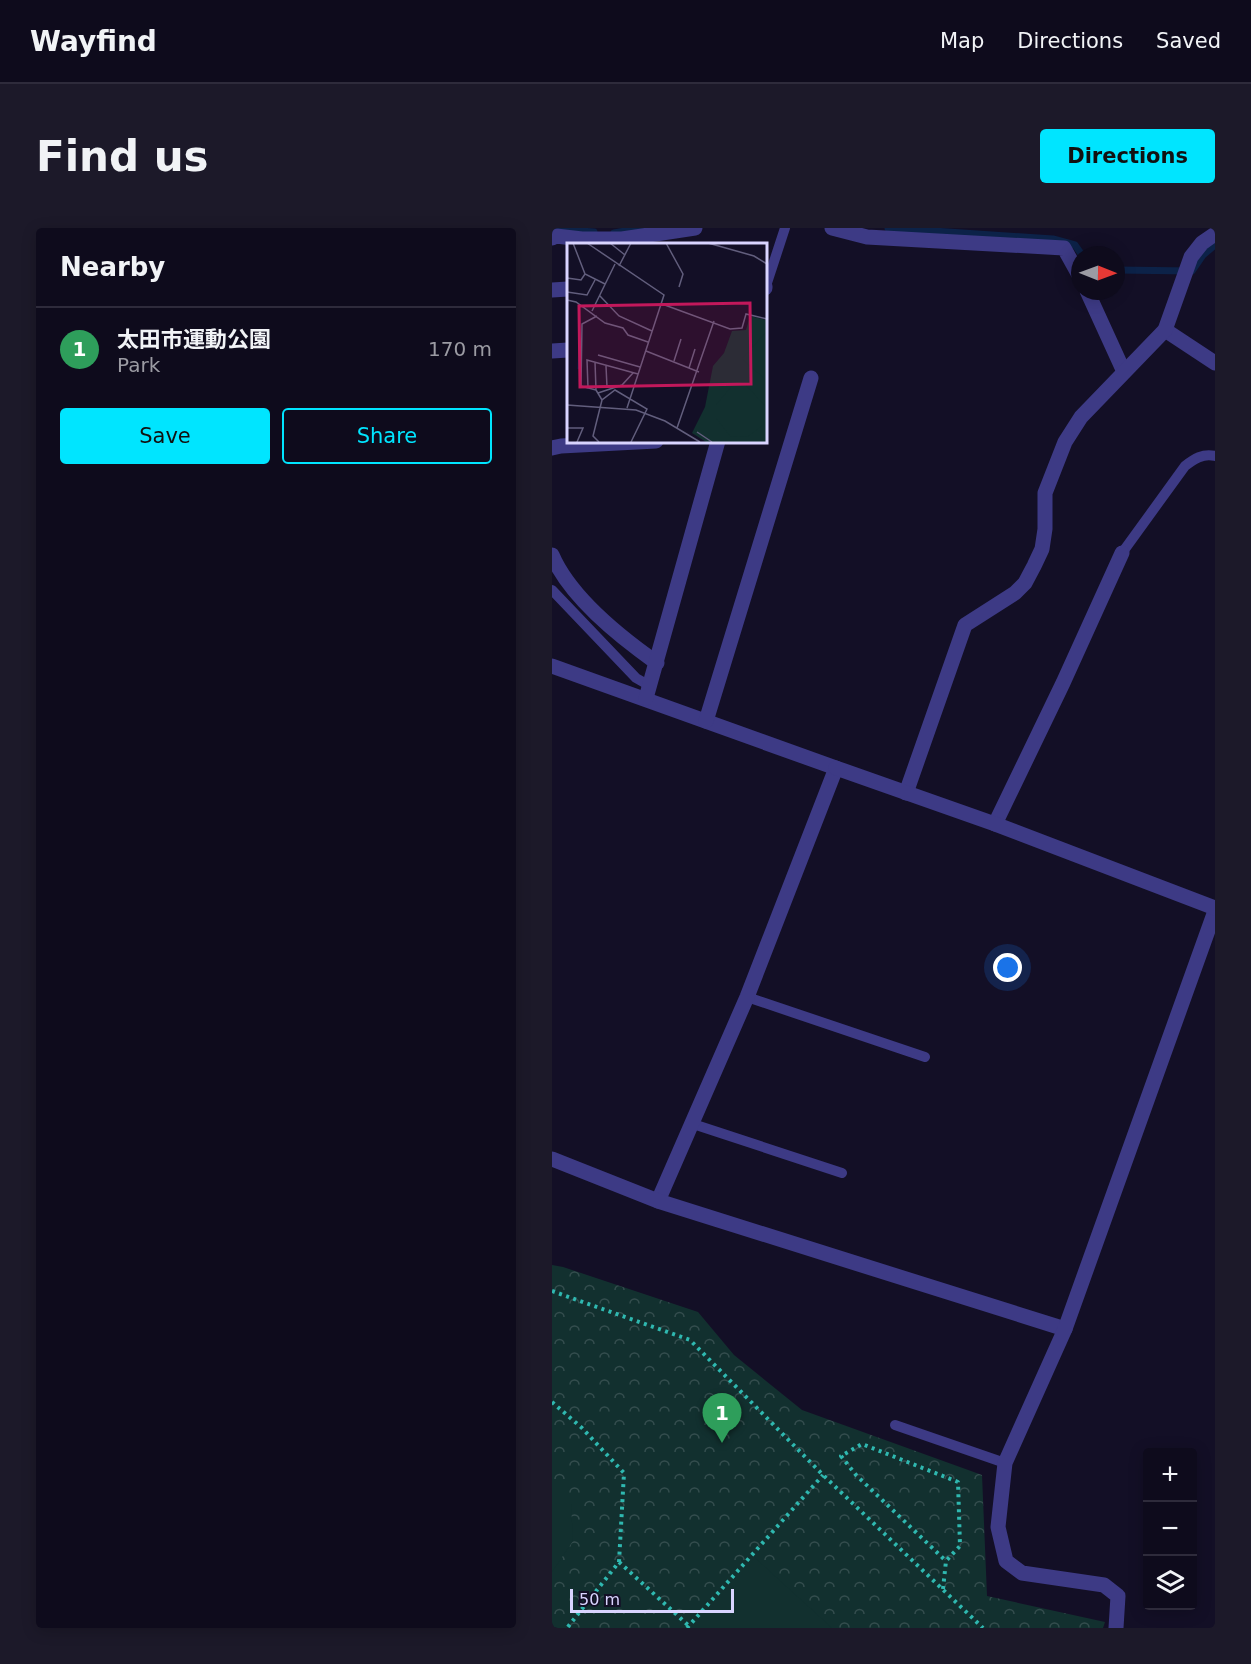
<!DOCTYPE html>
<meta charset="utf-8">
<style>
:root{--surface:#0e0b1c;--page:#1c1929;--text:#f1f3f6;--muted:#9b9ba3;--line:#2e2b3b;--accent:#00e5ff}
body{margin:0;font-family:"DejaVu Sans","Noto Sans JP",sans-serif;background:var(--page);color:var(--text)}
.controls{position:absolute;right:18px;bottom:18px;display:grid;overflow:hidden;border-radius:6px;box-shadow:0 3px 15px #0003}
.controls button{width:54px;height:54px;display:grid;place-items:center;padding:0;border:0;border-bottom:2px solid var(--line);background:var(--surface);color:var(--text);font:30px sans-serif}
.compass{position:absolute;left:519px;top:18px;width:54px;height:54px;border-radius:50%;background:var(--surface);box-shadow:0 3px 15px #0003;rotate:91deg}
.scale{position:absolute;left:18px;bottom:15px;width:164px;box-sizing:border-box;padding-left:6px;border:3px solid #d9d4ff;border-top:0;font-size:16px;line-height:21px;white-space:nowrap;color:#d9d4ff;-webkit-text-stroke:4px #130f26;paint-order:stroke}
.you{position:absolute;left:456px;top:740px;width:21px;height:21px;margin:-15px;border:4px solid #fff;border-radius:50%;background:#1a73e8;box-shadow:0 0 0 9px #1a73e833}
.badge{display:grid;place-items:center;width:39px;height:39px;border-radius:50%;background:var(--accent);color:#fff;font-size:20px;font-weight:700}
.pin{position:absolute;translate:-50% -50px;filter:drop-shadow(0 2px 3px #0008)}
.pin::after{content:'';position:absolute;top:32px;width:21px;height:18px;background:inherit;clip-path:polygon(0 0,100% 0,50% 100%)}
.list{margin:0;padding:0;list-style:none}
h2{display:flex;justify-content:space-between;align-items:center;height:78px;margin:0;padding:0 24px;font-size:26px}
h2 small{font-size:20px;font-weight:400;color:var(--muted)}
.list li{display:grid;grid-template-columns:39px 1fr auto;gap:18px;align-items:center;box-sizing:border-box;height:84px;padding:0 24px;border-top:2px solid var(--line)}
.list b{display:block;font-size:22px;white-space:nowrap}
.list p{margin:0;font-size:20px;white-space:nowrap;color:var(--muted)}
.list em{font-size:20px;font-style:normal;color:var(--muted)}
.actions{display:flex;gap:12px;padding:18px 24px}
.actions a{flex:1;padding:14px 0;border:2px solid var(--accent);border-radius:6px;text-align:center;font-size:21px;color:var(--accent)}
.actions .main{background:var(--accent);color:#111}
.icon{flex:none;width:33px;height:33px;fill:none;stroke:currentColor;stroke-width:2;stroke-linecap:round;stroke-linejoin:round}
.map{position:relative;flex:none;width:663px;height:1400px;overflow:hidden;border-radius:6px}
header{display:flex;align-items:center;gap:36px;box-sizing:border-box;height:84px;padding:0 30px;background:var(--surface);border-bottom:2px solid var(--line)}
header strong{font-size:28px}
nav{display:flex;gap:33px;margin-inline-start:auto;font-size:21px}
.intro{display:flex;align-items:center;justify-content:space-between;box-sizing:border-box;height:144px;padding:0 36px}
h1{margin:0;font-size:42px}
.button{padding:15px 27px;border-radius:6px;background:var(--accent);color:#111;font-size:21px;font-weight:700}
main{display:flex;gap:36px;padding:0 36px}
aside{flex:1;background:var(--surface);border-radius:6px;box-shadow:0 3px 15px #0003}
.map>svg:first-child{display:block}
.park{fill:url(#park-crowns)}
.pitch{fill:#12302f}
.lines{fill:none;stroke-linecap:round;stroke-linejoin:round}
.stream{stroke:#0c2248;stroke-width:7}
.path{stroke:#2fb8b0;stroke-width:4;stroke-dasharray:3 4.5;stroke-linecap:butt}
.service{stroke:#3d3a85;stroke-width:10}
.minor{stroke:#3d3a85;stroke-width:15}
.tertiary{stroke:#3d3a85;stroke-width:15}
.inset-river{fill:none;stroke:#0c2248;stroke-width:3}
.inset-road{fill:none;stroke:#625e7d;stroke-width:1.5}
.view{fill:#c2185b;fill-opacity:0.15;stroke:#c2185b;stroke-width:3}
.inset-edge{fill:none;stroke:#d9d4ff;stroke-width:3}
</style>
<header>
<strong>Wayfind</strong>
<nav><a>Map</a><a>Directions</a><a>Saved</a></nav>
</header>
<div class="intro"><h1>Find us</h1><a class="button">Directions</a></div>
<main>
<aside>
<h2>Nearby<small></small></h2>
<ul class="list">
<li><span class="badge" style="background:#2e9e5b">1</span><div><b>太田市運動公園</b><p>Park</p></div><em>170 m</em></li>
</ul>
<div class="actions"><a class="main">Save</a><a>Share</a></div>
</aside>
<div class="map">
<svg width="663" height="1400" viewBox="0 0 663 1400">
<defs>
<pattern id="park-crowns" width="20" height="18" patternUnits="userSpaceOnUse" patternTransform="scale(1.5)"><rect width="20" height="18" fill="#12302f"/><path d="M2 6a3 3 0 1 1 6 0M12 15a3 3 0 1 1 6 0" fill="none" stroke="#344d4e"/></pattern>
</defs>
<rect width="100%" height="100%" fill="#130f26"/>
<path class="park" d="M0,1037l11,2 135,45 36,43 68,55 180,65 5,121 118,26 -2,6h-551z"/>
<g class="pitch">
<path d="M0,1258l19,18 2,37 -21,31z"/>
<path d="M200,1327l80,73h-145z"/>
</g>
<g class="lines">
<g class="stream">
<path d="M336,0l165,11 22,6 7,10"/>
<path d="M0,1l42,3"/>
<path d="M62,5l27,-5"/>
<path d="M564,42l76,1 11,-16 12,-10"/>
</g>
<g class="path">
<path d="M0,1063l138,49 133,135 160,153"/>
<path d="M0,1174l30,26 42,45 -5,89 -52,66"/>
<path d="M67,1334l70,64"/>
<path d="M391,1361l3,-28 14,-15 -2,-64 -96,-38 -21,12 15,19 90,86"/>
<path d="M135,1400l136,-153"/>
</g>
<g class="service">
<path d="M214,58l19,-58"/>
<path d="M570,325l63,-87c9,-7 18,-13 30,-10"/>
<path d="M0,362l84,88 14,8"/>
<path d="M195,769l178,60"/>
<path d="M138,895l152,50"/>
<path d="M343,1197l110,38"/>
</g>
<g class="minor">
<path d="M280,0l35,9 197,11 16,29"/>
<path d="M0,10l4,-2 26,3h40l73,-11"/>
<path d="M213,58v2"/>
<path d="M0,62l16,-1"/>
<path d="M535,63l37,81"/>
<path d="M613,102l50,33"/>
<path d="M0,123l16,-1"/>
<path d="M0,220l9,-2 95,-5"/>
<path d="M0,327c18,42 68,82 105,108"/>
<path d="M0,438l284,102 -89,229 -89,204"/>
<path d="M94,470l72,-257"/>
<path d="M154,493l105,-343"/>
<path d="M354,565l59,-168 50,-32 10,-10 9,-17 8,-17 3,-20v-36l20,-51 16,-25 84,-87 26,-73 11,-14 13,-9"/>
<path d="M443,596l68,-141 59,-130"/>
<path d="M0,931l106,42 407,128"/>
<path d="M564,1400l2,-32 -14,-11 -82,-12 -16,-12 -8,-34 7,-64 60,-134 150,-418"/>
</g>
<path class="tertiary" d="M284,540l159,56 220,84"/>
</g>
<g transform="translate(15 15)">
<rect width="200" height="200" fill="#130f26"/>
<path d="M183,73l16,4v122h-60l-14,-9 13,-26 8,-41 11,-13 8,-22 14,-1z" fill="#12302f"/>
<path d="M199,89v48l-24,-21zM169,138l8,2 22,24 -3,18 -16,12 -17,-1 -14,-18v-13z" fill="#12302f"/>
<path class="inset-river" d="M12,126l1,-28"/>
<path class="inset-road" d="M6,0l12,31 20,10M20,0l77,52 -37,113M43,0l15,12M99,0l17,31 -4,13M141,0l46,13 13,8M52,23l12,-23M0,35l14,2 4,-6M0,49l20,3 8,-15M33,53l19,20 33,15M0,57l9,2 29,21 18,5 5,7 20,7M95,61l68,25 12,-1 4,-14 21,5M25,68l23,-47M79,108l53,21M31,112l42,12M107,118l7,-22M28,119l1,28M39,123l1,21M122,125l6,-19M21,145l-7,-2 1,-62 15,-8M31,150l24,-8 11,-12M35,157l-6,-10 -8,-2 -1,-28 51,14M0,162l69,5 29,11 35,21M0,185h16l-6,14M110,185l37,-107M130,189l15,10M32,199l-6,-6 9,-36 13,-10 32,19 -16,33"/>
<path class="view" d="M183,60l1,81 -171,3 -1,-81z"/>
<rect width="200" height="200" class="inset-edge"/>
</g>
</svg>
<div class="controls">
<button>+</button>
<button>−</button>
<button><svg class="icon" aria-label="layers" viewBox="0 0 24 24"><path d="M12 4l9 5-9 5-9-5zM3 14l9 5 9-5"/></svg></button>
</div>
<svg class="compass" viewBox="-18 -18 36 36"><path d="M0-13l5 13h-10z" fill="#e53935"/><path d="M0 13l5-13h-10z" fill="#9b9ba3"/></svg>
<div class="scale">50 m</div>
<div class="you"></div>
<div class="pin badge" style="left:170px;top:1215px;background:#2e9e5b">1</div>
</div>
</main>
